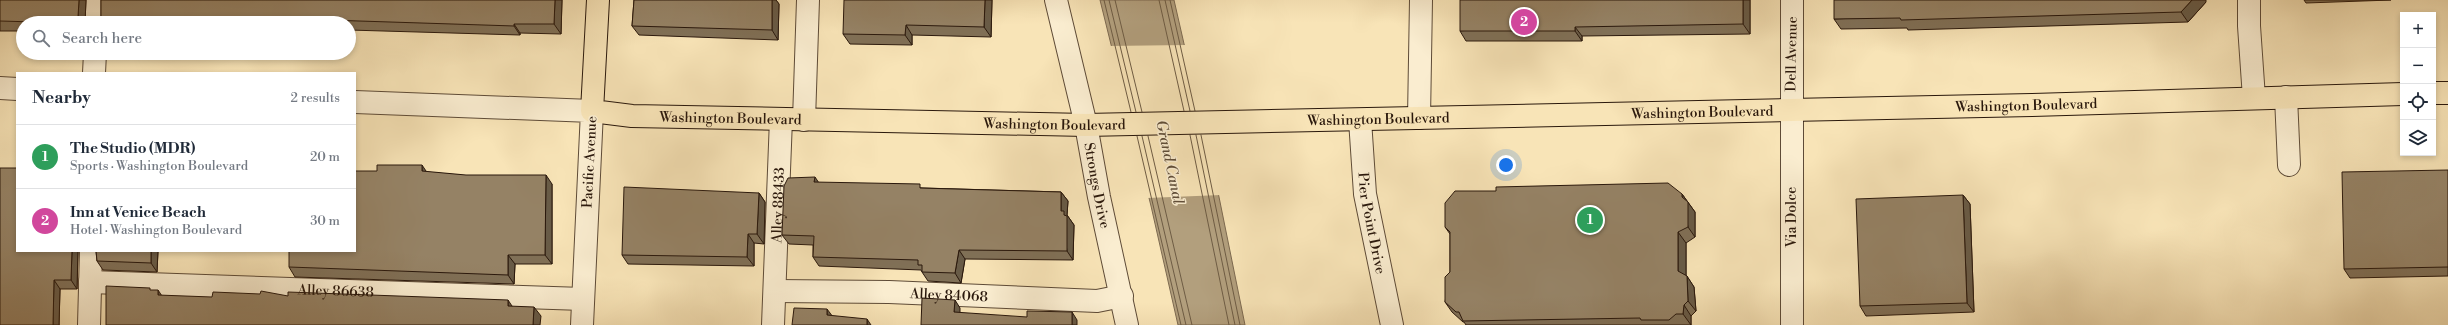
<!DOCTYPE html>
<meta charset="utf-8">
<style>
:root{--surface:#fff;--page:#f6f6f7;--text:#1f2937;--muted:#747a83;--line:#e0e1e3;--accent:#7c3aed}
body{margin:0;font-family:"Libre Bodoni",serif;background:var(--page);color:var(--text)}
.controls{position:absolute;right:12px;top:12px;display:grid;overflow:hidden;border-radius:0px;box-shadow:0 2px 6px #0003}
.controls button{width:36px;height:36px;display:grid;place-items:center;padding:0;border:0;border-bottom:1px solid var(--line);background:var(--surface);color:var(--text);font:20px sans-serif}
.you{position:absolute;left:1506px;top:165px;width:14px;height:14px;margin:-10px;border:3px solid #fff;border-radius:50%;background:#1a73e8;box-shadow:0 0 0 6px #1a73e833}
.badge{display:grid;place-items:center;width:26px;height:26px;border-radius:50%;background:var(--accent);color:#fff;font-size:13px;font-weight:700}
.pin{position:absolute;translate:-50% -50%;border:2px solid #fff;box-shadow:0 1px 4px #0006}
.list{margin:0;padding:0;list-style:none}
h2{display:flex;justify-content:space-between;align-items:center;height:52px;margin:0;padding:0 16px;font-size:17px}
h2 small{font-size:13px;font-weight:400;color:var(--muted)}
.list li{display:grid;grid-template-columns:26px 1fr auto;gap:12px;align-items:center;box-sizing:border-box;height:64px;padding:0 16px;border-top:1px solid var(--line)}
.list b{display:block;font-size:15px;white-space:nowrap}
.list p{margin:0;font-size:13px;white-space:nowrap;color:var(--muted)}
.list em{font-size:13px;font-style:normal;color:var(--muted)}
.icon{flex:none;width:22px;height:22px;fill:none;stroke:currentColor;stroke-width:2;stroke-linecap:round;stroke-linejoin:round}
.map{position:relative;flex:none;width:2448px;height:325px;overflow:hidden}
.search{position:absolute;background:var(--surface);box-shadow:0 2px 6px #0003;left:16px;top:16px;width:340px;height:44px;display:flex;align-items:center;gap:10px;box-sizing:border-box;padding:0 14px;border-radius:22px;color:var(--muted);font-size:15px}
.panel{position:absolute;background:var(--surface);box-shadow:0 2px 6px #0003;left:16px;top:72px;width:340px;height:180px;border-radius:0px}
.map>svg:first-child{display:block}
.water{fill:#b29f7d;stroke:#7c6950}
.pier{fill:#f8e4b7}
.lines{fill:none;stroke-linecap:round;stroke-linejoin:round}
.shore{stroke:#6e5c44;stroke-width:1}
.minor-casing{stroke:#5e4b37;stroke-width:24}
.major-casing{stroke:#2a180c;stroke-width:24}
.minor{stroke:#faedd0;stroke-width:22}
.major{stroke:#f8e4b7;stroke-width:22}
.wall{fill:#807057;stroke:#2a180c}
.shaded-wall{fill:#685b47;stroke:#2a180c}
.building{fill:#958265;stroke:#2a180c}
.labels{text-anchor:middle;stroke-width:3;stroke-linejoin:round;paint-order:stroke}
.street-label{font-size:14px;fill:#2a180c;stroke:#faedd0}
.water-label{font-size:15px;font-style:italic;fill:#604e39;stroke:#faedd0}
</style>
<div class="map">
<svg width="2448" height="325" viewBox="0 0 2448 325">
<rect width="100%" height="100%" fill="#f8e4b7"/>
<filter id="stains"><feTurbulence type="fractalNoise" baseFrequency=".005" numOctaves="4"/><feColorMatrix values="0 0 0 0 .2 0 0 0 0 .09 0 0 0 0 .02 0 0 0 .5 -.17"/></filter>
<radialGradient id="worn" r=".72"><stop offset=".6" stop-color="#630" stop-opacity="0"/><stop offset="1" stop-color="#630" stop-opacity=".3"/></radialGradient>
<path class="water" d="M1100,0h74l45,197 26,128h-67l-27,-119z"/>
<path class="pier" d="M1186,45l35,150 -74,3 -39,-152z"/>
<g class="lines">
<g class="shore">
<path d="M1104,0l27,112"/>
<path d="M1109,0l27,112"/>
<path d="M1115,0l27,112"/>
<path d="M1159,0l25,111"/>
<path d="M1165,0l25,111"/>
<path d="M1170,0l25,111"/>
<path d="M1190,135l39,190"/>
<path d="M1196,135l39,190"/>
<path d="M1201,135l39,190"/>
<path d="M1137,136l44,189"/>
<path d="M1142,136l44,189"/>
<path d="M1148,136l44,189"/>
</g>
<g class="minor-casing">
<g id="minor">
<path id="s1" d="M1056,0l30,125 13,72 28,128"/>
<path d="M2249,0v26l5,72"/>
<path d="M96,23l1,-23"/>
<path d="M94,73l1,-20"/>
<path d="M0,88l17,1"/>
<path d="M2286,97l3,68"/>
<path d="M355,102l237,9 -10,214"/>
<path d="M1419,118l2,-118"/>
<path d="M804,120l4,-120"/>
<path id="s2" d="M1360,120l5,74 27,131"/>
<path id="s3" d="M90,282l493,17"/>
<path id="s4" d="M775,291l114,1 208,9 25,-5"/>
<path d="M89,325l2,-74"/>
<path id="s5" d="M773,325l8,-206"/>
<path d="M1792,325v-325"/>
</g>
</g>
<g class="major-casing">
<g id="major">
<path id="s6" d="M598,0l-6,111 40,5 454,9 946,-20 371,-11"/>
<path d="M2433,93h15"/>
</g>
</g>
<use href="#minor" class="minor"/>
<use href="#major" class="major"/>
</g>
<g class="wall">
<path d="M0,0h86l-1,23h-62v8h-23z"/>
<path d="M101,0h461l-1,34 -41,-1v2l-171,-5v-7h-245l-3,-5z"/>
<path d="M634,0h142l3,4 -1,36 -139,-5 -7,-9z"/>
<path d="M992,0l-1,37 -79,-2v10l-62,-1 -7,-10z"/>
<path d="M1750,0v34l-168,2v5h-116l-6,-10z"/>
<path d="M2304,0h87l-85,3z"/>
<path d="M2206,2l-18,20 -280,8 -1,-2 -66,1 -7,-10z"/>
<path d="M17,168l61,83 -1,38h-17l-1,36z"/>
<path d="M2448,170v106l-98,2 -6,-9z"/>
<path d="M426,172l126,12v80h-37l-1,20 -219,-7 -6,-10z"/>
<path d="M819,183l104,5 138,4 7,9 -1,14 7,10 -1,35 -108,-1 -4,24 -33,-2 -6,-9 -1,-2 -102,-4 -6,-9v-12l-24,-1 -7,-9z"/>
<path d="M759,193l6,9 -1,42 -10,-1v23l-126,-2 -6,-9z"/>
<path d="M1682,194l13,18v25l-9,6v32l8,12 2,24 -5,5v9h-225l-2,-3h-1l-11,-10 -7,-10 5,-30v-38l-5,-7z"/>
<path d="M1963,195l7,9 4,108 -108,4 -6,-10z"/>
<path d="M96,251h62l-1,21 -54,-2 -6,-9z"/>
</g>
<g class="shaded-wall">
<path d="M79,0h7l-1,23h-3l-4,-6z"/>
<path d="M555,0h7l-1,34 -7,-10z"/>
<path d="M772,0h4l3,4 -1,36 -6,-10z"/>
<path d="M985,0h7l-1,37 -7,-10z"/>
<path d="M1743,0h7v34l-7,-10z"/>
<path d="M2192,0h14v2l-18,20 -7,-10z"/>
<path d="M71,17l4,6h-4z"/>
<path d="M514,24l6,9v2l-6,-9z"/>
<path d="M906,25l6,10v10l-7,-10z"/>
<path d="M1575,27l7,9v5l-7,-10z"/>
<path d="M422,165l6,9 -6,-3z"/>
<path d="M546,175l6,9v80l-7,-9z"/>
<path d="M815,177l6,9 -7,-4z"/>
<path d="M1061,192l7,9 -1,14 7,10 -1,35 -6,-9 -6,-40z"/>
<path d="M759,193l6,9 -1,42 -7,-10z"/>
<path d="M1682,194l13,18v25l-7,-10 -6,-30z"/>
<path d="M1963,195l7,9 4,108 -7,-9z"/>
<path d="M1678,232l8,11v38l-8,-10z"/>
<path d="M748,234l6,9v23l-7,-9z"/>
<path d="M959,250l6,9 -4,24 -6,-10z"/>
<path d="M72,251h6l-1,38 -6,-9z"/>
<path d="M151,251h7l-1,21 -6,-9z"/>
<path d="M508,255l7,9 -1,20 -6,-9z"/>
<path d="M1687,276l7,11 2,24 -8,-10z"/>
<path d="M54,280l6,9 -1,36h-6z"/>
<path d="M158,290l6,9 -6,-4z"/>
<path d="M508,300l6,9 -6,-3z"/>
<path d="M955,300l5,8v12l-6,-8z"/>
<path d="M1684,305l7,11v9l-8,-11z"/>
<path d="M534,307l7,9 -1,9h-7z"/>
<path d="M827,309l6,8 -6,-2z"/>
<path d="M1072,312l5,8v5h-5z"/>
<path d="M867,319l4,6h-4z"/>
</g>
<g class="building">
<path d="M0,0h79l-1,17h-7v6l-71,-2z"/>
<path d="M101,0h454l-1,24h-40v2l-186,-6v2l-227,-4z"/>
<path d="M634,0h138v30l-140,-4z"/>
<path d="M844,0h141l-1,27 -78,-2 -1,10 -62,-1z"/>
<path d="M1460,0h283v24l-168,3v4h-115z"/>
<path d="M1834,0h358l-11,12 -280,8 -1,-2 -66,1z"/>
<path d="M377,165h45v6l44,4h80l-1,80h-37v20l-219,-8v-16h66v-80h22z"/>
<path d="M0,168h17v83h55l-1,29h-17l-1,45h-53z"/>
<path d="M2448,170v97l-104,2 -2,-97z"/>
<path d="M815,177l-1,5 106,2v4l141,4v19h3v4l3,1v35l-108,-1 -4,23 -33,-1v-7h-4v-5l-105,-3 1,-21 -32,-1 2,-49 4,-8z"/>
<path d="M1668,183l14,11v3l6,5v25l-10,5v39l9,5 1,25 -4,4 -1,9h-7l-7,6h-28l-1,-2 -177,3 -4,-9h-3l-11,-10v-25l5,-5v-40l-5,-5v-24l10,-12h41v-4z"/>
<path d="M624,187l135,6 -2,41h-9l-1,23 -125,-2z"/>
<path d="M1963,195l4,108 -107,3 -4,-107z"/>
<path d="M96,251h55v12l-54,-2z"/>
<path d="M106,286l44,2v2h8v5l54,2 1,-5 47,2 1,-3 27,5v-4l220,8v6l26,1 -1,18h-427z"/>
<path d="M922,298l33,2 -1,12 73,5v-6l45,1v13h-151z"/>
<path d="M794,308l33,1v6l40,4v6h-75z"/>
</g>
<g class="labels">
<g class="street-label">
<text transform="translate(1791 54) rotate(-89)" y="5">Dell Avenue</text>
<text dy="5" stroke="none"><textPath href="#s6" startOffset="1546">Washington Boulevard</textPath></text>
<text dy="5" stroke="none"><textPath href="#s6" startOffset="1222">Washington Boulevard</textPath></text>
<text dy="5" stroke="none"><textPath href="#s6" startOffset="250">Washington Boulevard</textPath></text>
<text dy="5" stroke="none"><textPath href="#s6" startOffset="898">Washington Boulevard</textPath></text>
<text dy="5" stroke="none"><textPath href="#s6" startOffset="574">Washington Boulevard</textPath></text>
<text transform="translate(589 162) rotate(-87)" y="5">Pacific Avenue</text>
<text dy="5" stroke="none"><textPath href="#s1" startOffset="190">Strongs Drive</textPath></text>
<text dy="5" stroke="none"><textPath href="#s5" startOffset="120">Alley 88433</textPath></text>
<text transform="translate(1791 217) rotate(-90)" y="5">Via Dolce</text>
<text dy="5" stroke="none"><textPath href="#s2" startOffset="104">Pier Point Drive</textPath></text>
<text dy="5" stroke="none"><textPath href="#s3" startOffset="246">Alley 86638</textPath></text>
<text dy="5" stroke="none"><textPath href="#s4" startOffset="174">Alley 84068</textPath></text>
</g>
<g class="water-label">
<text transform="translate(1170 162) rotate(78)" y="5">Grand Canal</text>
</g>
</g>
<rect width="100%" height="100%" filter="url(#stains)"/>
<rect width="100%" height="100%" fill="url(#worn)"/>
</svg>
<div class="controls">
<button>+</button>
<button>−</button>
<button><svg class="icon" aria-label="locate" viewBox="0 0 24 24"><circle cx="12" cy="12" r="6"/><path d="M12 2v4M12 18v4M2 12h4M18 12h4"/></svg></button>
<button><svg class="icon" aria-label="layers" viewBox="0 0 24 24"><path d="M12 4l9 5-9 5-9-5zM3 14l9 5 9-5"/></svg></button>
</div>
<div class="you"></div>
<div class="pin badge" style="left:1590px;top:220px;background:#2e9e5b">1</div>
<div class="pin badge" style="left:1524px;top:22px;background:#d1479c">2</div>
<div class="search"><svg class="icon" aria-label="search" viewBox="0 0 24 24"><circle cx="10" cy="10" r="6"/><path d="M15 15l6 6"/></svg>Search here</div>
<section class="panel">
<h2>Nearby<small>2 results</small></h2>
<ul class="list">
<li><span class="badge" style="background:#2e9e5b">1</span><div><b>The Studio (MDR)</b><p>Sports · Washington Boulevard</p></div><em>20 m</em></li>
<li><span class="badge" style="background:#d1479c">2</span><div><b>Inn at Venice Beach</b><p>Hotel · Washington Boulevard</p></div><em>30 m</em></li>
</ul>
</section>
</div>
